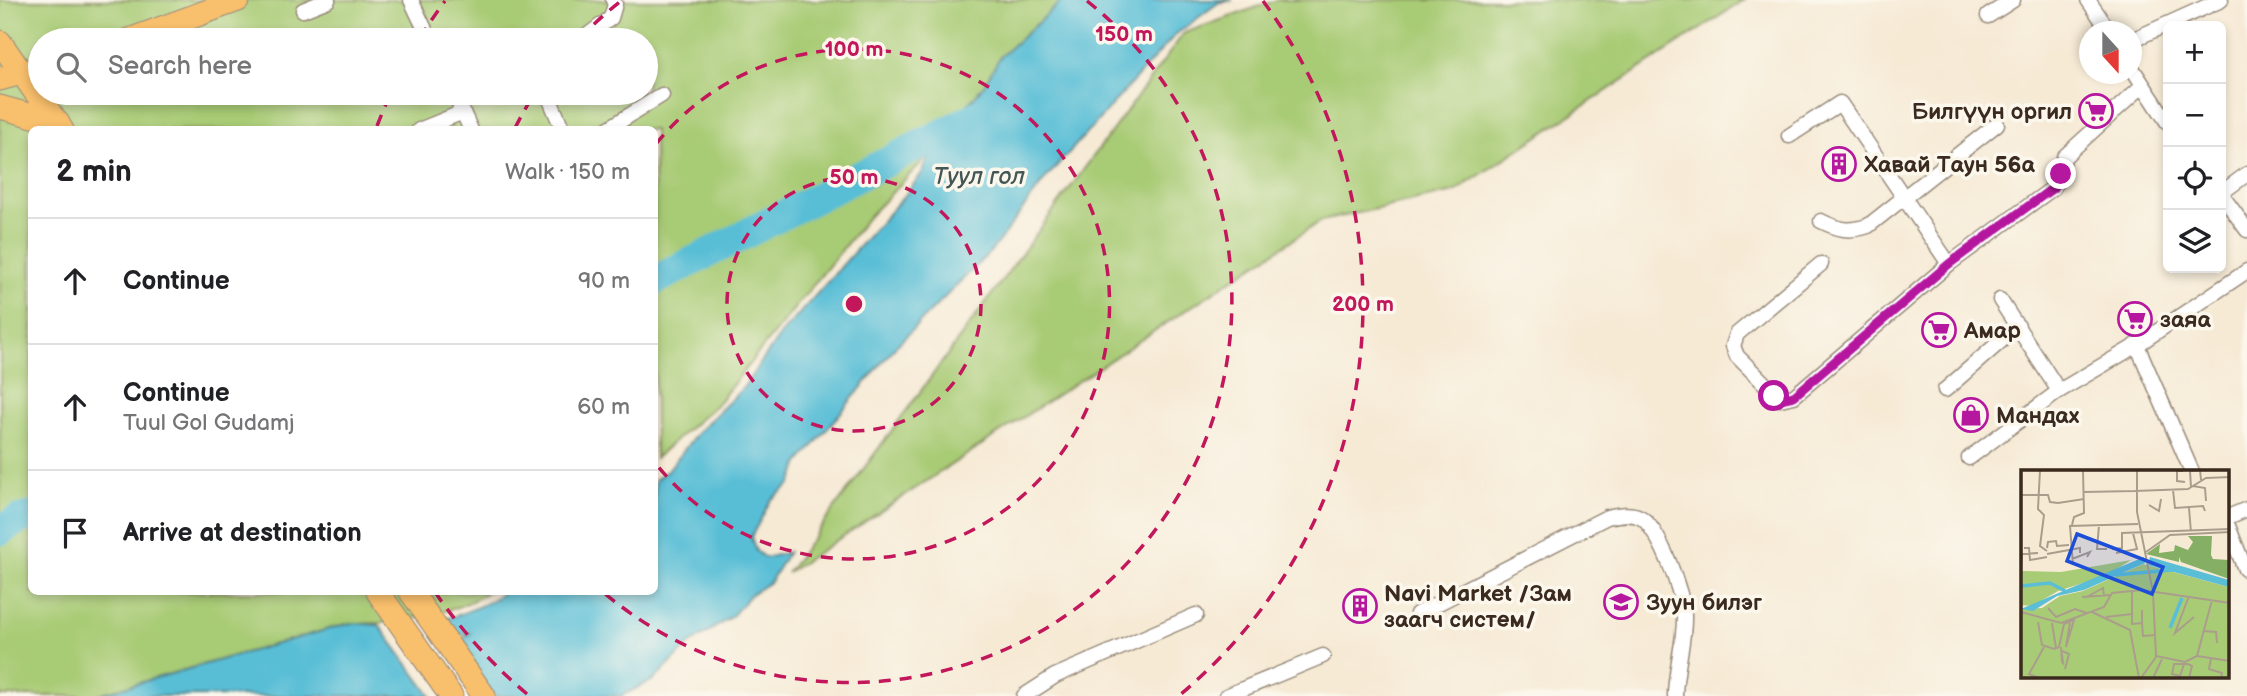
<!DOCTYPE html>
<meta charset="utf-8">
<style>
:root{--surface:#fff;--page:#f2f2f2;--text:#202124;--muted:#757577;--line:#e0e0e0}
body{margin:0;font-family:"Balsamiq Sans",sans-serif;background:var(--page);color:var(--text)}
.controls{position:absolute;right:21px;top:21px;display:grid;overflow:hidden;border-radius:10px;box-shadow:0 4px 10px #0003}
.controls button{width:63px;height:63px;display:grid;place-items:center;padding:0;border:0;border-bottom:2px solid var(--line);background:var(--surface);color:var(--text);font:35px sans-serif}
.compass{position:absolute;left:2079px;top:21px;width:63px;height:63px;border-radius:50%;background:var(--surface);box-shadow:0 4px 10px #0003;rotate:159deg}
.stop{position:absolute;width:21px;height:21px;margin:-16px;border:5px solid #b5179e;border-radius:50%;background:#fff}
.stop.end{background:#b5179e;border-color:#fff;box-shadow:0 2px 7px #0008}
.list{margin:0;padding:0;list-style:none}
h2{display:flex;justify-content:space-between;align-items:center;height:91px;margin:0;padding:0 28px;font-size:30px}
h2 small{font-size:23px;font-weight:400;color:var(--muted)}
.list li{display:grid;grid-template-columns:46px 1fr auto;gap:21px;align-items:center;box-sizing:border-box;height:126px;padding:0 28px;border-top:2px solid var(--line)}
.list b{display:block;font-size:26px;white-space:nowrap}
.list p{margin:0;font-size:23px;white-space:nowrap;color:var(--muted)}
.list em{font-size:23px;font-style:normal;color:var(--muted)}
.icon{flex:none;width:38px;height:38px;fill:none;stroke:currentColor;stroke-width:2;stroke-linecap:round;stroke-linejoin:round}
.map{position:relative;flex:none;width:2247px;height:696px;overflow:hidden}
.search{position:absolute;background:var(--surface);box-shadow:0 4px 10px #0003;left:28px;top:28px;width:630px;height:77px;display:flex;align-items:center;gap:18px;box-sizing:border-box;padding:0 24px;border-radius:38px;color:var(--muted);font-size:26px}
.panel{position:absolute;background:var(--surface);box-shadow:0 4px 10px #0003;left:28px;top:126px;width:630px;height:469px;border-radius:10px}
.map>svg:first-child{display:block}
.green{fill:#a8cb75;stroke:#727a4a;stroke-width:2;fill-rule:evenodd}
.water{fill:#59bed6;stroke:#4a747a;stroke-width:2}
.lines{fill:none;stroke-linecap:round;stroke-linejoin:round}
.river{stroke:#59bed6;stroke-width:30}
.minor-casing{stroke:#988a7a;stroke-width:17}
.primary-casing{stroke:#988a7a;stroke-width:25}
.minor{stroke:#fff;stroke-width:14}
.primary{stroke:#f8bf6c;stroke-width:23}
.route{stroke:#b5179e;stroke-width:9}
.ring{fill:none;stroke:#c2185b;stroke-width:3.5;stroke-dasharray:12 9}
.labels{text-anchor:middle;stroke-width:7;stroke-linejoin:round;paint-order:stroke}
.poi-label{font-size:23px;font-weight:bold;fill:#3b2a1e;stroke:#fbf7ec;text-anchor:start}
.water-label{font-size:24px;font-style:italic;fill:#445655;stroke:#fbf7ec}
.inset-river{fill:none;stroke:#59bed6;stroke-width:3.5}
.inset-road{fill:none;stroke:#ab9d8c;stroke-width:2}
.view{fill:#1d4ed8;fill-opacity:0.15;stroke:#1d4ed8;stroke-width:3.5}
.inset-edge{fill:none;stroke:#3b2a1e;stroke-width:3.5}
.centre{fill:#c2185b;stroke:#fbf7ec;stroke-width:3.5}
.ring-label{font-size:21px;text-anchor:middle;font-weight:bold;fill:#c2185b;stroke:#fbf7ec;stroke-width:7;stroke-linejoin:round;paint-order:stroke}
</style>
<div class="map">
<svg width="2247" height="696" viewBox="0 0 2247 696">
<rect width="100%" height="100%" fill="#fbf7ec"/>
<filter id="ink" filterUnits="userSpaceOnUse"><feTurbulence type="fractalNoise" baseFrequency=".0143" numOctaves="2"/><feDisplacementMap in="SourceGraphic" scale="14" xChannelSelector="R" yChannelSelector="G"/><feConvolveMatrix kernelMatrix="1 2 1 2 8 2 1 2 1" color-interpolation-filters="sRGB"/></filter>
<filter id="wash" filterUnits="userSpaceOnUse"><feTurbulence type="fractalNoise" baseFrequency=".00686" numOctaves="4" result="noise"/><feDisplacementMap in="SourceGraphic" scale="28" xChannelSelector="R" yChannelSelector="G"/><feGaussianBlur stdDeviation="1.57" result="paint"/><feColorMatrix in="noise" values="0 0 0 0 0 0 0 0 0 0 0 0 0 0 0 0 0 1.4 0 .05"/><feComposite in="paint" operator="in"/></filter>
<g filter="url(#wash)">
<rect width="100%" height="100%" fill="#f6ead5"/>
<g class="green">
<path d="M0,0h1081l-212,216 -152,188 -62,54 -1,-328h-622v462h455c-30,22 -99,34 -137,31l-257,73h-93zM40,40h606v53h-606z"/>
<path d="M1277,0h467l-290,192 -133,29 -534,352 397,-540z"/>
</g>
<g class="water">
<path d="M1063,0h170l-15,3 -43,32 -128,142 -55,73 -98,98 -95,115 -8,21 -20,16 -20,37 5,14 9,7 23,-6 -18,30 -19,12 -19,22 -43,29 -35,35 -33,16h-142l-33,-48 26,-15 -33,5 -10,-15c23,-5 57,-17 75,-31h150l1,-112 13,-10 31,-39 44,-43 38,-54 124,-139 18,-23 9,-25 52,-62 16,-28z"/>
<path d="M350,623l29,2 52,71h-338z"/>
</g>
<g class="lines">
<g class="river">
<path d="M654,281l324,-166"/>
<path d="M0,531l19,-12 13,-3"/>
</g>
</g>
</g>
<g filter="url(#ink)">
<g class="lines">
<g class="minor-casing">
<g id="minor">
<path d="M411,0l19,40"/>
<path d="M2088,0l22,32"/>
<path d="M303,10l25,-10"/>
<path d="M1988,16l25,-16"/>
<path d="M581,40l30,-22 4,-14 -2,-4"/>
<path d="M2132,40l89,-40"/>
<path d="M2132,68l36,55"/>
<path d="M454,93l17,37"/>
<path d="M547,93l16,37"/>
<path d="M419,130l44,-18"/>
<path d="M606,130l56,-35"/>
<path d="M1789,136l51,-33 109,161"/>
<path d="M2221,193l26,-19"/>
<path d="M2221,194l26,36"/>
<path d="M1821,221c18,9 28,11 47,5l129,-102"/>
<path d="M1821,264l-84,70 -4,12 4,10 43,43 14,-3 155,-132 104,-76 8,-14 3,-17 77,-70"/>
<path d="M2000,300l59,91 78,-46 110,-74"/>
<path d="M2137,345l55,127"/>
<path d="M1945,390l73,-64"/>
<path d="M1969,458l90,-67"/>
<path d="M2228,517l19,-8"/>
<path d="M2228,526l17,43"/>
<path d="M1417,614l190,-97c10,-2 23,-5 33,0 19,10 43,76 44,98 1,27 -9,54 -9,81"/>
<path d="M1024,696l31,-20 141,-61"/>
<path d="M1226,696l97,-40"/>
</g>
</g>
<g class="primary-casing">
<g id="primary">
<path d="M129,40l109,-40"/>
<path d="M0,42l62,88"/>
<path d="M0,79l40,-11"/>
<path d="M0,107l58,16"/>
<path d="M378,592l73,104"/>
<path d="M411,592l73,104"/>
</g>
</g>
<use href="#minor" class="minor"/>
<use href="#primary" class="primary"/>
</g>
</g>
<g class="lines" filter="url(#ink)">
<path class="route" d="M1774,396l6,3 14,-3 155,-132 104,-76 8,-14"/>
</g>
<g class="ring">
<circle cx="854" cy="304" r="127"/>
<path d="M656 144A255 255 0 1 1 656 464"/>
<path d="M515 128A382 382 0 0 1 535 93M579 39A382 382 0 0 1 621 1M1087 1A382 382 0 1 1 603 592"/>
<path d="M527 694A509 509 0 0 1 435 592M377 126A509 509 0 0 1 391 93M420 38A509 509 0 0 1 445 1M1263 1A509 509 0 0 1 1181 694"/>
</g>
<defs>
<g id="supermarket-ring" transform="scale(1.75)"><circle r="9.5" fill="#fbf7ec" stroke="#b5179e" stroke-width="1.5"/><path d="M-6-5.5h2.5l.6 2H6L4.5 2H-2.5L-4.4-4H-6ZM-1.5 3.2a1.3 1.3 0 1 0 .1 0ZM3 3.2a1.3 1.3 0 1 0 .1 0Z" fill="#b5179e"/></g>
<g id="building-ring" transform="scale(1.75)"><circle r="9.5" fill="#fbf7ec" stroke="#b5179e" stroke-width="1.5"/><path d="M-4-6H4V6H1V3H-1V6H-4ZM-2.5-4.3h1.7v1.8h-1.7ZM.8-4.3h1.7v1.8H.8ZM-2.5-1h1.7V.8h-1.7ZM.8-1h1.7V.8H.8Z" fill="#b5179e"/></g>
<g id="shop-ring" transform="scale(1.75)"><circle r="9.5" fill="#fbf7ec" stroke="#b5179e" stroke-width="1.5"/><path d="M-5-2.5h2.3a2.7 3.5 0 0 1 5.4 0H5L5.5 6h-11ZM-1.5-2.5h3a1.5 2.3 0 0 0-3 0Z" fill="#b5179e"/></g>
<g id="school-ring" transform="scale(1.75)"><circle r="9.5" fill="#fbf7ec" stroke="#b5179e" stroke-width="1.5"/><path d="M0-5L7-2L0 1L-7-2ZM-4 1L0 2.5L4 1V4Q0 6-4 4Z" fill="#b5179e"/></g>
</defs>
<g fill-rule="evenodd">
<use href="#supermarket-ring" x="2096" y="111"/>
<use href="#building-ring" x="1839" y="164"/>
<use href="#supermarket-ring" x="2135" y="319"/>
<use href="#supermarket-ring" x="1939" y="330"/>
<use href="#shop-ring" x="1971" y="415"/>
<use href="#school-ring" x="1621" y="602"/>
<use href="#building-ring" x="1360" y="606"/>
</g>
<g class="labels">
<g class="poi-label">
<text x="2072" y="119" text-anchor="end">Билгүүн оргил</text>
<text x="1864" y="172">Хавай Таун 56а</text>
<text x="2160" y="327">заяа</text>
<text x="1964" y="338">Амар</text>
<text x="1996" y="423">Мандах</text>
<text x="1384" y="601">Navi Market /Зам<tspan x="1384" dy="26">заагч систем/</tspan></text>
<text x="1646" y="610">Зуун билэг</text>
</g>
<g class="water-label">
<text x="979" y="184">Туул гол</text>
</g>
</g>
<g transform="translate(2021 470)">
<rect width="208" height="208" fill="#f6ead5"/>
<path d="M110,90l-23,15 -50,16 -26,15 -11,-1v-34l40,1zM122,94l86,23v91h-208v-69l21,-1 18,-12 23,-5z" fill="#a8cb75"/>
<path d="M167,66h24l-1,19 2,4 16,1v19l-48,-17 -2,-5v5l-33,-8 14,-10 -1,9 15,-2 1,-6 13,5 5,-8z" fill="#86af66"/>
<path d="M123,87l1,6 -61,27 -27,6 -24,15 -12,-2zM129,87l79,23v7l-81,-22z" fill="#59bed6"/>
<path class="inset-river" d="M94,105l68,-6M0,116l29,-3 15,8M149,158l12,-30"/>
<path class="inset-road" d="M19,0l-2,39 6,6 -4,31 7,5M116,0v42l16,80 3,64 29,6 12,-6 15,-56M162,1h-6v10l8,1M172,16l12,2 1,13M170,17l-1,-16 10,-1 1,10M152,20l2,18 28,-2 2,5M114,21l53,-2 18,-11 24,-1M63,22l51,-1M0,25h27l2,7 8,1 26,-4M128,35l10,6 2,-12M168,38l2,24M51,55l2,-8 10,-4 -1,-43M78,55l-2,24h10M3,78h5l1,12 17,-3M26,78l1,-6 8,-1 1,5 12,-1M91,79l10,-1v-15l108,-4M125,82l24,-17 60,-3M95,83l21,-4 -4,-16M26,84l33,-6v5M51,89l18,-7 -3,5M0,95l1,-11 16,-1M52,95l-3,-39 68,-2M111,122v32l10,-1v-13M168,126l-14,37 19,-16M61,127l28,-2M64,128l18,-10 1,8M27,138l8,9 19,-8 12,4M0,142l40,11 43,-16 8,-14 30,-3 88,13M71,142l38,18 9,48M85,147l26,-3M17,152l4,23 12,4 5,-2 5,-23 10,-4 -8,27 4,-24M31,153l4,25M121,153l1,13 13,-1M183,161l12,1 1,11M40,177l1,15 1,1 -1,-9M41,181l7,3 -4,15M176,186l33,5M190,188l-2,11 13,4 -1,5M163,194l-4,12 -8,-2 2,-10h14l4,2 -3,12M18,208l-10,-4 15,-27M120,208l15,-21M132,208l9,-19"/>
<path class="view" d="M56,64l86,33 -11,27 -85,-33z"/>
<rect width="208" height="208" class="inset-edge"/>
</g>
<circle cx="854" cy="304" r="10" class="centre"/>
<g class="ring-label">
<text x="1124" y="41">150 m</text>
<text x="854" y="56">100 m</text>
<text x="854" y="184">50 m</text>
<text x="1363" y="311">200 m</text>
</g>
</svg>
<div class="controls">
<button>+</button>
<button>−</button>
<button><svg class="icon" aria-label="locate" viewBox="0 0 24 24"><circle cx="12" cy="12" r="6"/><path d="M12 2v4M12 18v4M2 12h4M18 12h4"/></svg></button>
<button><svg class="icon" aria-label="layers" viewBox="0 0 24 24"><path d="M12 4l9 5-9 5-9-5zM3 14l9 5 9-5"/></svg></button>
</div>
<svg class="compass" viewBox="-18 -18 36 36"><path d="M0-13l5 13h-10z" fill="#e53935"/><path d="M0 13l5-13h-10z" fill="#757577"/></svg>
<div class="stop" style="left:1774px;top:396px"></div>
<div class="stop end" style="left:2061px;top:174px"></div>
<div class="search"><svg class="icon" aria-label="search" viewBox="0 0 24 24"><circle cx="10" cy="10" r="6"/><path d="M15 15l6 6"/></svg>Search here</div>
<section class="panel">
<h2>2 min<small>Walk · 150 m</small></h2>
<ul class="list">
<li><svg class="icon" aria-label="ahead" viewBox="0 0 24 24"><path d="M12 20V5M6 11l6-6 6 6"/></svg><div><b>Continue</b></div><em>90 m</em></li>
<li><svg class="icon" aria-label="ahead" viewBox="0 0 24 24"><path d="M12 20V5M6 11l6-6 6 6"/></svg><div><b>Continue</b><p>Tuul Gol Gudamj</p></div><em>60 m</em></li>
<li><svg class="icon" aria-label="arrive" viewBox="0 0 24 24"><path d="M6 21V4h12l-3 4 3 4H6"/></svg><div><b>Arrive at destination</b></div></li>
</ul>
</section>
</div>
